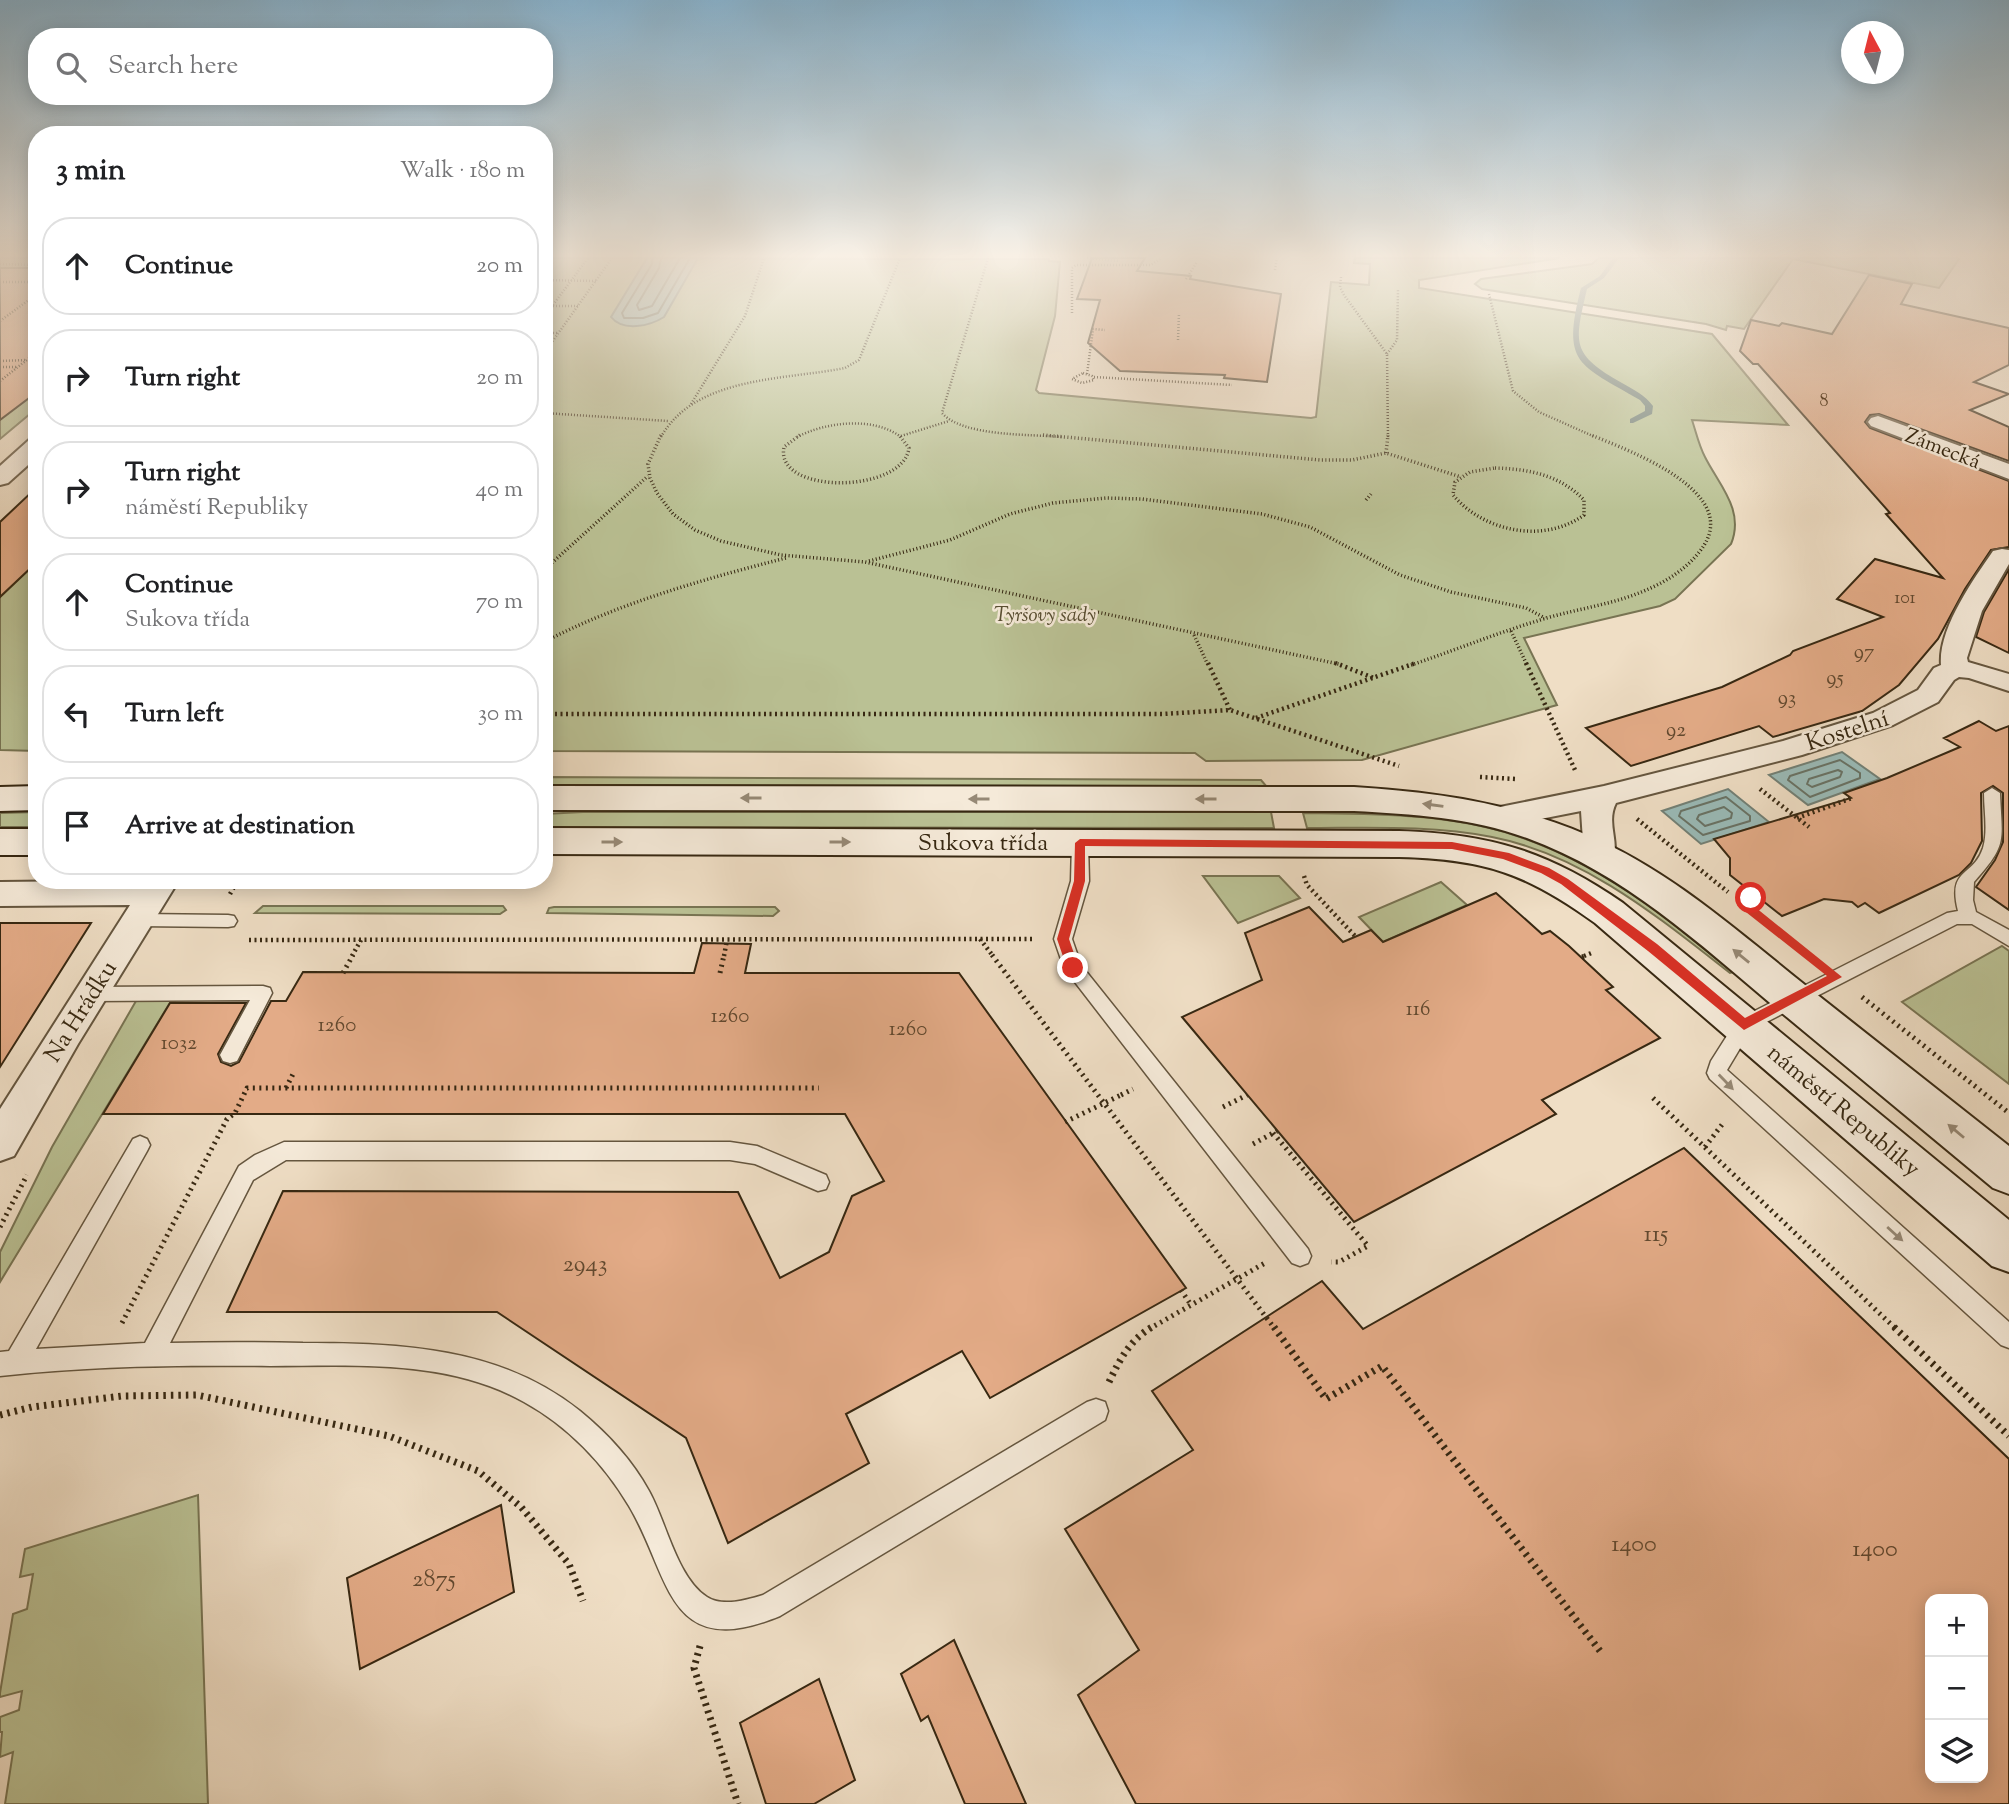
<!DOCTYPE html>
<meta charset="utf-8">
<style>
:root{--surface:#fff;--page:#f2f2f2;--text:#202124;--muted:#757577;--line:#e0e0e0}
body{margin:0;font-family:"Sorts Mill Goudy",serif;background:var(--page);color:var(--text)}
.controls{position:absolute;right:21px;bottom:21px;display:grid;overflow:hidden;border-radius:14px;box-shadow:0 4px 18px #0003}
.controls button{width:63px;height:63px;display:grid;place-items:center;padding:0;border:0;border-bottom:2px solid var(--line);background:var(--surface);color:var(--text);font:35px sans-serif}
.compass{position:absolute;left:1841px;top:21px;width:63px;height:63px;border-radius:50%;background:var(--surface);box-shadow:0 4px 18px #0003;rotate:353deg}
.stop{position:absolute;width:21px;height:21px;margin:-16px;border:5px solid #d93025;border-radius:50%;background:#fff}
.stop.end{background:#d93025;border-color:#fff;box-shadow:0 2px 7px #0008}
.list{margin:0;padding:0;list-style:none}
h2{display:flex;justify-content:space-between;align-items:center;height:91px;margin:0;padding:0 28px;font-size:30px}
h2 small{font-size:23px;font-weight:400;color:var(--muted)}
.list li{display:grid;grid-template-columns:46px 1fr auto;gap:21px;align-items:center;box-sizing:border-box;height:98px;margin:0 14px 14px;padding:0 14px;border:2px solid var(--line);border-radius:28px}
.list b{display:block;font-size:26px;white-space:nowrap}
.list p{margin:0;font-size:23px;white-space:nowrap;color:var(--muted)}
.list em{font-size:23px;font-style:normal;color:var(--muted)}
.icon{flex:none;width:38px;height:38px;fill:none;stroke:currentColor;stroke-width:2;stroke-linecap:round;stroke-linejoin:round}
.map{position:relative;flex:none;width:2009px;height:1804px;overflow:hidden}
.search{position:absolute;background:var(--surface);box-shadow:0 4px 18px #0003;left:28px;top:28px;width:525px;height:77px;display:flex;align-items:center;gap:18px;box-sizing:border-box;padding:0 24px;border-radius:28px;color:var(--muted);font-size:26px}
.panel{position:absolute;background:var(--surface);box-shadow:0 4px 18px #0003;left:28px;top:126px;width:525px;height:763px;border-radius:28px}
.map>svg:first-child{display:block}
.green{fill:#bac194;stroke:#787453;stroke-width:2}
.water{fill:#9abbb8;stroke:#728076;stroke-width:2}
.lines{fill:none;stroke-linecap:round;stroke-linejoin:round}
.shore{stroke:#687265;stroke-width:2}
.stream{fill:#728076;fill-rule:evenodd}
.building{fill:#e3ab87;stroke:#372812;stroke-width:2;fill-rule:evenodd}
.lane-casing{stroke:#65563f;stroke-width:3}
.street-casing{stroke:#65563f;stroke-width:4}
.secondary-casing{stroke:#372812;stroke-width:4}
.path-far4{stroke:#372812;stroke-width:2.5;stroke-dasharray:1 2;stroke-linecap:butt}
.path-far3{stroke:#372812;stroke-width:3.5;stroke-dasharray:1 2.5;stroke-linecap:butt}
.path-far2{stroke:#372812;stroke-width:4.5;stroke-dasharray:2 3.5;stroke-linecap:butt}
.path-far1{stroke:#372812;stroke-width:5;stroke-dasharray:2 4.5;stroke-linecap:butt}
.path{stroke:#372812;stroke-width:7;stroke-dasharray:2.5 5;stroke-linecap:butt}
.lane{fill:#f5ead9;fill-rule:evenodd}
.street{fill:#f5ead9;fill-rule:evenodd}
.secondary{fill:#f5ead9;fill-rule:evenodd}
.path-bridge{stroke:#372812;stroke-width:5;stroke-dasharray:2 4.5;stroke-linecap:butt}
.oneway{fill:#968976}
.route{fill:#d93025}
.labels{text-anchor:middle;stroke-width:5;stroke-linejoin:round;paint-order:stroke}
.far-number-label{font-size:18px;fill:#62492f}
.far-street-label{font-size:21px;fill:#372812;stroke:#f5ead9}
.far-park-label{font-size:21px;font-style:italic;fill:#584e32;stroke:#f5ead9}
.number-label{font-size:21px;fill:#62492f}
.street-label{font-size:24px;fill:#372812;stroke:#f5ead9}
.near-number-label{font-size:24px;fill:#62492f}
</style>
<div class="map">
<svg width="2009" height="1804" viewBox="0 0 2009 1804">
<rect width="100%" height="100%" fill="#efdec5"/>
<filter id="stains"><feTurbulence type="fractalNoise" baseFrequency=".00286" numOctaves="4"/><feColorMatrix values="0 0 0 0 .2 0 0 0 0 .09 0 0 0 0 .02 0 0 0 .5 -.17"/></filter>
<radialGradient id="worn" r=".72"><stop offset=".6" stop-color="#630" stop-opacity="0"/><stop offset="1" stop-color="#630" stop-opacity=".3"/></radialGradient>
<g class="green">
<path d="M0,258h37v150l-37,31z"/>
<path d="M544,258l505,1v2l11,1 -5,54 -19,74 3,3 272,25 5,-1 15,-135 38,3 1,-21 -16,-1 1,-5h205l-141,22v8l293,46 76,91 -96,-5c4,12 7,26 13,37 14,28 40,53 26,87l-56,55 -15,7 -136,32 33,67 -195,55 -156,1 -11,-8 -651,-2z"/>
<path d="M1599,258h357l3,1 -20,29 -146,-29 -49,70 -17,-3 -1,4 -20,-6 -224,-35 -7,-5 6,-5 111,-15z"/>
<path d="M0,542l37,1v208l-37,-1z"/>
<path d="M544,777l717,3 6,7 -723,-2z"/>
<path d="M37,812v15h-37v-14z"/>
<path d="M583,812h688l3,16 -730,-1v-13z"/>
<path d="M1303,813c70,1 143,0 211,22 84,27 152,82 220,137l-4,1c-72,-56 -146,-118 -238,-136 -60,-12 -124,-9 -185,-9z"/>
<path d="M1203,876h76l21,22 -62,25z"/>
<path d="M1441,882l26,23 -84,37 -24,-25z"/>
<path d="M263,906h240l3,4 -6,4 -245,-1z"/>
<path d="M554,907h221l4,4 -6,5 -226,-3 2,-5z"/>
<path d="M2002,946l7,5v133l-107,-82z"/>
<path d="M136,1001h35l-171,281v-30l52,-105z"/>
<path d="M198,1495l10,309h-203l8,-52 -13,5 2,-25h-2v-15l19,-7 3,-19 -22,6v-4l13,-79 14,-5 6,-35 -13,3 5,-28z"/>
</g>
<g class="water">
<path d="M647,258h51l-34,59c-14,9 -41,15 -53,0z"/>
<path d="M1842,752l38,27 -72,26 -39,-30z"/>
<path d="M1728,789l41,33 -68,22 -39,-33z"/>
</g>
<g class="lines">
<g class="shore">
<path d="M652,258v6l-30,49 2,5h19l15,-5 32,-55"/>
<path d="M661,258l-2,10 -22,37 2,5 13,-4 28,-48"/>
<path d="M1840,760l20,13v5l-50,19 -22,-17 2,-4z"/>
<path d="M1838,770l4,2 -2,5 -28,10 -5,-3 2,-5z"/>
<path d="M1726,797l24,19v5l-47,14 -24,-19 2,-5z"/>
<path d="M1724,807l8,6 -1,5 -26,8 -8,-7 2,-4z"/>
</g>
<path class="stream" d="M1613,258h6l-15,20 -17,11c-13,55 -16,65 35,94 12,7 23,12 31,23l-1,8 -19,9h-3v-4l15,-8v-5l-5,-6c-61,-36 -79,-35 -59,-112l19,-12z"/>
</g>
<g class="building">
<path d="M1092,258h53l-8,13 54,5 -1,3 91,15 -14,88 -43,-4 1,-3 -105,-4 -32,-28 12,-43 -23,-1z"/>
<path d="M0,268h37v124l-37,28z"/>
<path d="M1869,275l43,9 -11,20 108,24v37l-35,17 35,12 -39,16 39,17v34l-130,-47 -9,1 -5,7 5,6 139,53v66l-18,3 -26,39 -27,50 -39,46 -37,26 -89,26 -14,-11 -128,40 -45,-38 136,-41 68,-32 3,-4 90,-34 -46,-18 38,-40 68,19 -57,-64 4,-1 -132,-149h-5l-13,-13 11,-31 28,6 3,-3 50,11z"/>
<path d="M37,487v75l-37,35v-75z"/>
<path d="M2009,569v84l-33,-16 8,-25z"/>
<path d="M1979,721l17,10 13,-5v184l-33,-23 19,-27 8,-18v-49l-10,-7 -12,7 1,48 -11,22 -12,12 -80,38 -14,-10 -7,4 -6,-5 -28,-3 -42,17 -52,-41v-17l-16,-19 137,-41 -7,-5 43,-15 73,-31 -16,-9z"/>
<path d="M1496,893l46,41 8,-3 19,15 44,41 -7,3 54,48 -118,62 14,14 -202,108 -172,-205 80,-37 -17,-47 64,-26 34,35 28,-12 12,12z"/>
<path d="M0,923h91l-91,144z"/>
<path d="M702,943l49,1 -6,29h214l227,315 -196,110 -28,-47 -116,63 23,49 -141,80 -42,-105 -189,-126h-270l56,-121 455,1 42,86 49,-26 23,-56 32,-15 -39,-67h-742l67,-111h76l-28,51 3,8 10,4 8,-4 32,-61h15l17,-29 391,1z"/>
<path d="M1684,1148l325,311v345h-873l-58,-109 61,-45 -74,-121 128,-79 -41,-59 170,-110 41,48zM1930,1599h53v179h-53z"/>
<path d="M501,1505l13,87 -154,77 -13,-91z"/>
<path d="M954,1640l72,164h-61l-37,-88 -7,5 -20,-47z"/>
<path d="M819,1679l36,101 -41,24h-48l-26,-81z"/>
</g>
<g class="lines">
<g class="lane-casing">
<g id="lane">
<path d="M1992,788l8,5c2,49 8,51 -26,89l-1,18 3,12 33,18v16l-37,-22h-15l-206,106 -24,40 282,252v26l-8,-3 -291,-266 -3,-6 4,-12 26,-41 210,-107 11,-2c-11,-44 15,-33 25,-63 5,-17 1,-37 1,-55z"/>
<path d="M1080,837l8,6 1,38 -17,58 9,26 227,284 3,7 -3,7 -8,3 -8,-3 -228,-295 -10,-29 17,-58 1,-38z"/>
<path d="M138,914l90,1 6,1 3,5 -3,5 -6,1 -90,-1 -6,-1 -3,-5 3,-5z"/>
<path d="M263,986l7,2 2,5 -35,68 -7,2 -7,-2 -3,-6 30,-55 -159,1 -7,-2 -2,-5 2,-5 7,-2z"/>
<path d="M140,1136l7,3 3,6 -3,6 -111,198 109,-6 94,-177 16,-11 29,-13h446l27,4 69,29 3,7 -3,7 -8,2 -63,-27 -25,-4h-444l-33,20 -83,163c45,-1 89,-1 133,0 98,0 197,4 277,68 27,22 52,49 69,80 17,30 28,87 58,106 15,10 40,3 56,-2l324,-193 9,-3 9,3 3,9 -3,9 -325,196c-114,47 -109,-40 -151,-110 -25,-42 -61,-80 -105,-104 -76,-43 -169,-36 -254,-36 -91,-1 -179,0 -270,10v-24l9,-1 124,-212z"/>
</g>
</g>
<g class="street-casing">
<g id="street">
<path d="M1878,416l131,48v15l-138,-53 -3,-4 3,-4z"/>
<path d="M37,439v18l-29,26 -8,2v-19l29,-26z"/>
<path d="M2002,549l7,1v14l-27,47 -15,47 1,4 41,12v17l-40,-13 -10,-1 -5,3 -16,22 -45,23 -91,30 -186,48c-11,21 6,42 -5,61l-11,3 -11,-3 -5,-8 -3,-45 -81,16 -11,-3 -5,-7 5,-7 11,-3 104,-21 179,-45 90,-28 45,-23 16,-22 7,-3c-3,-36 32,-85 52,-114z"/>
<path d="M179,880l-101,164 -64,112 -14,5v-52l130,-204 -130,1v-24z"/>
</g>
</g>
<g class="secondary-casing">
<g id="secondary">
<path d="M37,786v24l-37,1v-24z"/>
<path d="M544,786l810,1c81,5 158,16 233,48 81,34 149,95 218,150 68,54 136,107 204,161v48l-16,-6c-72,-60 -145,-120 -217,-180 -77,-65 -153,-135 -249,-170 -55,-20 -115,-24 -173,-27l-810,-1z"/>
<path d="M544,828l855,3c91,3 149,20 224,72l386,317v52l-17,-6 -397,-343c-69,-50 -111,-64 -196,-66l-855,-3z"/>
<rect x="0" y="829" width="37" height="26"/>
</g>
</g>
<g class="path-far4">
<path d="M988,258l-46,155c21,24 89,21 121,24"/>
<path d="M1087,258l33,3"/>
<path d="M0,264l37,1"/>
<path d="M1275,270l2,-12"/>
<path d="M1341,277l-1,10 4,8 43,59 1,83"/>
<path d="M1186,279l11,-17"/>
<path d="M544,280l52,1"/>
<path d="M0,282h37"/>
<path d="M1489,294l24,97 26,21 56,25"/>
<path d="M553,306h25"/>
<path d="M1072,313v-45l4,-3h75l10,-7"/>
<path d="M544,317l44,-59"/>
<path d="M0,321l37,-27"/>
<path d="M544,333h13"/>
<path d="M1178,340l1,-27"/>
<path d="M544,344l8,-2 60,-84"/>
<path d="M1387,354l10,-14 1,-50"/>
<path d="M0,361l26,-1"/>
<path d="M0,367h17"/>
<path d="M1083,373l9,3 2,4 -12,3 -10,-4z"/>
<path d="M1087,374l6,-45 12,1"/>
<path d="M1094,377l138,8"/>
<path d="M0,381l37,-29"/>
<path d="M691,404l54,-88 19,-58"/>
<path d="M544,413l124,8"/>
<path d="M901,436l48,-15"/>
<path d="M661,437c34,-61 124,-57 184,-69l14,-8 41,-102"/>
<path d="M797,437c29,-15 76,-21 104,0"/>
</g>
<g class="path-far3">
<path d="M661,435l-13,29 2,14 7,15 16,21 22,16 26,11 60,14 84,7 478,103"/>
<path d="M800,435l-16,12c-10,48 119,47 125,1l-10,-13"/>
<path d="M1043,435l277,25h32l34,-7 75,24"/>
<path d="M1386,453l2,-18"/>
<path d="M1495,468c34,1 65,7 89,32v15c-40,29 -100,17 -131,-20l2,-13 15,-10z"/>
<path d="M1366,500l5,-6"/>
<path d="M869,561l81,-21 60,-26 43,-11 53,-5 36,1 120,15 48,13 90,48 51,17 75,16 19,10"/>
<path d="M544,570l104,-94"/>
<path d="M1511,631l16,34"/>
<path d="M1194,635l14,30"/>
<path d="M544,642c75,-39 160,-63 242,-84"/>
<path d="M1411,665c42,-14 83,-31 126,-44 33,-11 69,-15 102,-28 23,-9 46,-22 61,-42 46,-58 -70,-100 -109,-116"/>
</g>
<g class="path-far2">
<path d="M1208,663l22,47"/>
<path d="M1335,663l39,15"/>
<path d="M1526,663l49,107"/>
<path d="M544,714h618l68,-4 169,56"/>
<path d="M1256,718l160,-55"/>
<path d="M1480,777l36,2"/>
<path d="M1760,789l49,38"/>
<path d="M1797,818l55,-20"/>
<path d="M1637,819l91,73"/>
<path d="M1304,876l3,9 48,51"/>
<path d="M230,894l8,-14"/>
<path d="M1741,902l18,-8"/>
<path d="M980,939l13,17"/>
<path d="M249,940l785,-1"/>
<path d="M352,956l9,-16"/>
<path d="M724,956l3,-16"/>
<path d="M1584,956l10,-4"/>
</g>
<g class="path-far1">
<path d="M992,955l283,374"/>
<path d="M1582,957l6,-2"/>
<path d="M343,973l10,-18"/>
<path d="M720,973l4,-18"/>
<path d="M1862,997l147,116"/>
<path d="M286,1088l7,-14"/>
<path d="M1121,1095l12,-6"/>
<path d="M1653,1098l243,231"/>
<path d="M1223,1107l24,-12"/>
<path d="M1273,1133l95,113 -29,16h-8"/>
<path d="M1253,1144l24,-13"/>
<path d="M1705,1147l19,-25"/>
<path d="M0,1227l27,-52"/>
<path d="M1181,1290l10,15"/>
<path d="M122,1323l105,-204 8,-6 12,-25h572"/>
<path d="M1149,1329l116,-66"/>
</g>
<g class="path">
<path d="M1274,1327l52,72 56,-33 218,285"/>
<path d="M1894,1327l115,109"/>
<path d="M1109,1382c11,-23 21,-42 43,-55"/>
<path d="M0,1415l32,-8 90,-11 75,-1 192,41 89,35 43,36 48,57 14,37"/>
<path d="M700,1646l-6,22 44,136"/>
</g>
<use href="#lane" class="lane"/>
<use href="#street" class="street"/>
<use href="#secondary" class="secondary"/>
<path class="path-bridge" d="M1065,1122l56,-27"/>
</g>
<defs><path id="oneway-solid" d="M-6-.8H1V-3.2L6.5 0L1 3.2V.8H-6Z" transform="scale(1.75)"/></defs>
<g class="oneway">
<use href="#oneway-solid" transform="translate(751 798) rotate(-180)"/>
<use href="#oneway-solid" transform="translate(979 799) rotate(-180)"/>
<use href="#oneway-solid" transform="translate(1206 799) rotate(-180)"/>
<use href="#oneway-solid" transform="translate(1433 805) rotate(-172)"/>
<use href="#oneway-solid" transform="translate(612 842)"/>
<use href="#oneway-solid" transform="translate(840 842)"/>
<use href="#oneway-solid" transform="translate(1741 956) rotate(-141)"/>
<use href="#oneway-solid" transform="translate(1726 1082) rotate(46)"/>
<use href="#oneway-solid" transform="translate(1956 1131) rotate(-140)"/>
<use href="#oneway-solid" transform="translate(1895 1234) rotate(42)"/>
</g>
<linearGradient id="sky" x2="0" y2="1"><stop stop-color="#89b7d5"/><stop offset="0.5" stop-color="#f8f0e5"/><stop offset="1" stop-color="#f8f0e5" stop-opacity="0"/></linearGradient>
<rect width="2009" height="511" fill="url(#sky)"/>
<path class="route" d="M1080,839l372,3 57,11 40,15 19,11 89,65 88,74 82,-42 -90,-71v-6l14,-5 6,4 -7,5 92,74 -98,53 -96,-79 -87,-67 -20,-11 -38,-14 -51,-10 -367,-3v35l-16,58 10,29 -6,5 -6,-5 -10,-29 17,-58 1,-38z"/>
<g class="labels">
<g class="far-number-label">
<text x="1824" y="406">8</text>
<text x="1905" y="603">101</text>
</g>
<g class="far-street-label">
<text transform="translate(1943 448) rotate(21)" y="7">Zámecká</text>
</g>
<g class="far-park-label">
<text x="1045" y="621">Tyršovy sady</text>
</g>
<g class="number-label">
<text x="1864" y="658">97</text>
<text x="1835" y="684">95</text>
<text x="1787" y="704">93</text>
<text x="1676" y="736">92</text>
<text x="1418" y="1015">116</text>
<text x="730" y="1022">1260</text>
<text x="337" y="1031">1260</text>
<text x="908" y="1035">1260</text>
<text x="179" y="1049">1032</text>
</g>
<g class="street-label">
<text transform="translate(1847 730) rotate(-18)" y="8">Kostelní</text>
<text x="983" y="850">Sukova třída</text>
<text transform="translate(80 1011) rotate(-58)" y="8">Na Hrádku</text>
<text transform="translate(1844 1110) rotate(40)" y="8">náměstí Republiky</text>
</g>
<g class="near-number-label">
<text x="1656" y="1241">115</text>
<text x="585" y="1271">2943</text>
<text x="1634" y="1551">1400</text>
<text x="1875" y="1556">1400</text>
<text x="434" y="1586">2875</text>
</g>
</g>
<rect width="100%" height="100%" filter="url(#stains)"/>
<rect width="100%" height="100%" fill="url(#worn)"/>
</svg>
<div class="controls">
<button>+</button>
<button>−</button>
<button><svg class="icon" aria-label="layers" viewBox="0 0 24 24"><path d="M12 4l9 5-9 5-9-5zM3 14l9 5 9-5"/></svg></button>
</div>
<svg class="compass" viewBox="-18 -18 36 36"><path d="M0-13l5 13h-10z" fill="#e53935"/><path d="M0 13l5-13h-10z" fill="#757577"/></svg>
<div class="stop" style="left:1751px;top:898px"></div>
<div class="stop end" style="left:1073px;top:968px"></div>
<div class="search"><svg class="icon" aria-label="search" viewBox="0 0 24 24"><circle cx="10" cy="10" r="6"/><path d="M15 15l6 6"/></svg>Search here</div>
<section class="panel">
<h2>3 min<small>Walk · 180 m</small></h2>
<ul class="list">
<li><svg class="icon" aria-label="ahead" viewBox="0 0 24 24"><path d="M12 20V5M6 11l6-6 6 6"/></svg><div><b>Continue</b></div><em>20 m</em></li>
<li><svg class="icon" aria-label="right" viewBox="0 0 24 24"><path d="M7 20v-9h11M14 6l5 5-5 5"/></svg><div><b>Turn right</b></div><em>20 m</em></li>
<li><svg class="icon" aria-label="right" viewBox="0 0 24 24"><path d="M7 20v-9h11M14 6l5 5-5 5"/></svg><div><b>Turn right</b><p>náměstí Republiky</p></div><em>40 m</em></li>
<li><svg class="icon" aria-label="ahead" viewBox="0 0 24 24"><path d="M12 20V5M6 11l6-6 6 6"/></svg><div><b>Continue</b><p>Sukova třída</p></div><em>70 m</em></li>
<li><svg class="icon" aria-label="left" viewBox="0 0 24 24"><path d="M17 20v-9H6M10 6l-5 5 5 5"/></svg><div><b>Turn left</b></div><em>30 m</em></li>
<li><svg class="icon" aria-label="arrive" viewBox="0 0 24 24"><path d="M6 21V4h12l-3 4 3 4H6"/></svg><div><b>Arrive at destination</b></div></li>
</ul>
</section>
</div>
